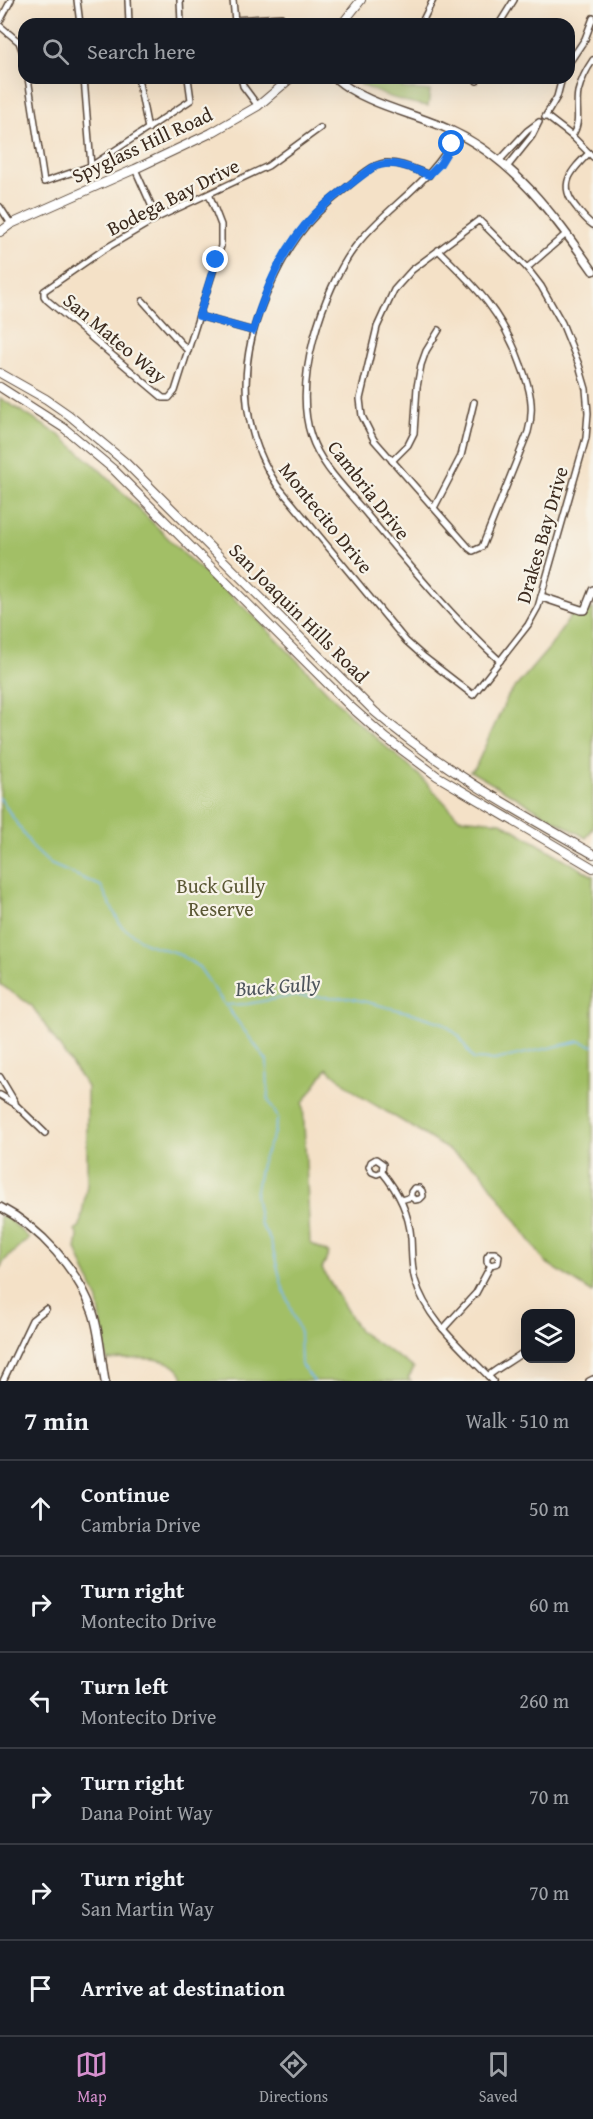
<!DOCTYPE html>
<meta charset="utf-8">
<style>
:root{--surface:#171b24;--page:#20242c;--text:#f1f3f6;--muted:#9ea1a6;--line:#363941;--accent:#d690ce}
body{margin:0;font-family:"Gentium Book Plus",serif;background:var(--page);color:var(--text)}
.controls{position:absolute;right:18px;bottom:18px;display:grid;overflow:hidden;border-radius:12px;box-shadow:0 6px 24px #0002}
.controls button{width:54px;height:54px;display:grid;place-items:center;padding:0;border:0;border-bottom:2px solid var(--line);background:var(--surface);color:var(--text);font:30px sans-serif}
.stop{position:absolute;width:18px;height:18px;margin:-14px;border:4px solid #1a73e8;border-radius:50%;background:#fff}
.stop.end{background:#1a73e8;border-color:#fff;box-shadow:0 2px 6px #0008}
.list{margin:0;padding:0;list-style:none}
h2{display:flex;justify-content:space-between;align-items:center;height:78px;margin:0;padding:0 24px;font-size:26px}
h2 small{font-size:20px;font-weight:400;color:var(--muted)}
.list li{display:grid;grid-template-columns:39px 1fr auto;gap:18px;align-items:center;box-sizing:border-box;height:96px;padding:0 24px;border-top:2px solid var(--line)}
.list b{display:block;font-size:22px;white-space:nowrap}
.list p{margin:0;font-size:20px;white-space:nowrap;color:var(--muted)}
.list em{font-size:20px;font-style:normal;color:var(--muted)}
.icon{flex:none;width:33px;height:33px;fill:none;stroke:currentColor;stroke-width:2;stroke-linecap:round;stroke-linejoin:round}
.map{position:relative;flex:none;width:593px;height:1381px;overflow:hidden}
.search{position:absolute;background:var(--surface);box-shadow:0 6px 24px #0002;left:18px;right:18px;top:18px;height:66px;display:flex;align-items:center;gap:15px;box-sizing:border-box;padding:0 21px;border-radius:18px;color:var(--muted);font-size:22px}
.sheet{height:654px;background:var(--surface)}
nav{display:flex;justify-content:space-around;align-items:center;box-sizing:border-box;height:84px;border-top:2px solid var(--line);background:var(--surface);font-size:16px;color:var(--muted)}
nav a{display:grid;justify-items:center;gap:3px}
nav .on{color:var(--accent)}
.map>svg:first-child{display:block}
.green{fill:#a2bf66;stroke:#6e7442;stroke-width:1.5}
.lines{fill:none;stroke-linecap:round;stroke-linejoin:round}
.stream{stroke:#7bb9ee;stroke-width:1.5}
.minor-casing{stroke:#574537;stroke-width:8}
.tertiary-casing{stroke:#574537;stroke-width:10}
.secondary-casing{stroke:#574537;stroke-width:10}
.minor{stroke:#fff;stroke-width:5}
.tertiary{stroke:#fff;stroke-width:7}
.secondary{stroke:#fff;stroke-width:8}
.route{stroke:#1a73e8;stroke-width:8}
.labels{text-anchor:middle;stroke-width:4.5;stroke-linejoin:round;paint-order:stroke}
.street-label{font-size:20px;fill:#3b2a1e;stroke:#f7f3e8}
.park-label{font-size:20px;fill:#5a5734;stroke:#f7f3e8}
.water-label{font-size:21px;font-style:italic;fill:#4e555c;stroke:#f7f3e8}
</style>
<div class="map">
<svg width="593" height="1381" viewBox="0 0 593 1381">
<rect width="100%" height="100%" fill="#f7f3e8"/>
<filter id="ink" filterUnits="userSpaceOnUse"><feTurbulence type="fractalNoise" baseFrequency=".0167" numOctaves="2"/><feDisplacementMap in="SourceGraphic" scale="12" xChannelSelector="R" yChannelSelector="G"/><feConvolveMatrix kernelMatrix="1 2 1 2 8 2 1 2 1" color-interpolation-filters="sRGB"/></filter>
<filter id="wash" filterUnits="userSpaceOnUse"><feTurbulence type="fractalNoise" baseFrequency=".008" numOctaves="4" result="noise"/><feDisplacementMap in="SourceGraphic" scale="24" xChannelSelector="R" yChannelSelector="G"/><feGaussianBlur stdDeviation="1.35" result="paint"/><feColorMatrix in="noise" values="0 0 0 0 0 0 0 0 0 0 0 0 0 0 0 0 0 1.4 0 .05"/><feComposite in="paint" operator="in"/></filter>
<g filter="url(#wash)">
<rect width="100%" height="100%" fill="#f4e1c7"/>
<g class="green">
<path d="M351,78h52l-1,10 28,3 -2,15c-26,-4 -55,-13 -77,-28z"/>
<path d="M0,398l58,36 39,33 92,92 68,60 97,100 65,56 40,43 42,4 92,54v417l-48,-31 -65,-92 -68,-43 -52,-31 -33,-28 -24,35 7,140 19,10 -7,16 37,62 55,37 -6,10 3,3h-227c-7,-31 -55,-21 -77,-21l-9,-59 -22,-52 2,-12 -3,-7 5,-4 7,-42v-97l-55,-81 -32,-22z"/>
<path d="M593,608v220l-7,10 -116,-67 5,-3 33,-72 42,-49 24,-36 12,2z"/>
<path d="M0,1215l8,3 21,20 -24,22 -5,8z"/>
</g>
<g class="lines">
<g class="stream">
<path d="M0,798l33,50 17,16 51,22 20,40 26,18 30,9 22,14 26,38 22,-1 45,-8 58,2 65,16 28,9 16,13 14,23 22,1 85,-19 13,5"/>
<path d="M226,1006l41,55 1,38 10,19 -4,15 -13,31 -6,31 5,28 11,19 11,43 18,48 1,32 13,16"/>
</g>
</g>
</g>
<g filter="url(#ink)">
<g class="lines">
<g class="minor-casing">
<g id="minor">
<path d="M77,0l3,24"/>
<path d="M128,0l1,24"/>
<path d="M180,0l1,24"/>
<path d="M233,0l2,22"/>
<path d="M235,20l46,-3"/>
<path d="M0,21l11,-21"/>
<path d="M421,24l12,-24"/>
<path d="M499,24l15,-24"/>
<path d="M0,26l19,16 5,14"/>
<path d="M569,63l16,-24 8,-21"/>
<path d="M28,78l16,104 47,-16 100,-66 -3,-22"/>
<path d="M84,78l7,88"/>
<path d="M138,78l10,51"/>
<path d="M241,78l2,8 15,20"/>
<path d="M477,81l1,-3"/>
<path d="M546,116l26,20 21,21"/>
<path d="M545,117l12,-20 5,-19"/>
<path d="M457,133c-25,51 -70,72 -102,114 -33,44 -62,135 -44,189 10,31 38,56 58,81 42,50 83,100 131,144"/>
<path d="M572,136c10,-14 3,-28 6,-44 3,-12 8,-22 15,-32"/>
<path d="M589,153c-17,17 -32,31 -13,54 5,7 10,13 17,18"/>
<path d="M500,160l27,-29 12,-9 -7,14 -24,30"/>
<path d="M135,169l22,49"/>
<path d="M429,175c-13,-5 -29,-13 -44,-12 -16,2 -32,20 -45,30 -33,25 -53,55 -70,93 -31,67 -35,135 7,199l129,156 18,16 49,38 55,-70 10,-18 48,-169 2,-25 -2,-24 -7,-24 -17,-42 -21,-37 -14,-18 -48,-48 -67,50 -18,20 -17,37 -17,72 2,17 12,24 95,108 4,3 9,-4 46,-115c7,-24 2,-44 -7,-67 -19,-53 -44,-77 -83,-115"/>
<path d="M209,194l12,31v21l-46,145 -6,7h-6l-116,-98 -3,-4v-5l59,-41 54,-32 111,-52 52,-38"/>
<path d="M0,207l11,17"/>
<path d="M527,268l39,-34"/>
<path d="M143,301l45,50"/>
<path d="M199,316l54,15"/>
<path d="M392,461l16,-16 6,-12 3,-46 4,-22 5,-14 13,-21"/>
<path d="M434,508l27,-52 13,-54"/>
<path d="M0,1077l15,25"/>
<path d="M0,1095l15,9 30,29"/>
<path d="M382,1172l-5,2 -5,-2 -3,-5 2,-5 5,-3 7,5 -1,8c16,19 27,41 29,66 1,14 0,28 4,42 12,41 49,70 78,101"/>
<path d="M401,1200l10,-3 4,3 5,-1 3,-3 -1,-5 -3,-3h-5l-3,4v5"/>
<path d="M443,1329l33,-36 15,-28 7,-2 1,-7 -4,-3h-5l-3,4v5l4,3"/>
<path d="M488,1376c12,-10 26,-16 38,-26"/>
<path d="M3,1381l29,-61 14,-11"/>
<path d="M589,1381l4,-2"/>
</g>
</g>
<g class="tertiary-casing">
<g id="tertiary">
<path d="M335,78c31,27 76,34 113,51 65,29 105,85 145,142"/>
<path d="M542,597l39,13h4l8,-20"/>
<path d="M0,1207c40,21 78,62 93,106 7,21 8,46 12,68"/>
</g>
</g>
<g class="secondary-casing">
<g id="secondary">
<path d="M342,24l19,-24"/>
<path d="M0,232l11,-8 124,-55 76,-36 47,-27 33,-28"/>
<path d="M0,373l46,26 23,16 56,47 250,250c66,57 142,99 218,142"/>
<path d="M0,387l64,41 49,41 238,238 35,31 51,38 156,92"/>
</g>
</g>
<use href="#minor" class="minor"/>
<use href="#tertiary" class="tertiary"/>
<use href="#secondary" class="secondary"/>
</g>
</g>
<g class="lines" filter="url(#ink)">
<path class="route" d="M216,260l-17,56 54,15c12,-41 31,-85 61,-116 17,-17 38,-32 58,-47 19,-10 38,0 57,7l11,-11 12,-20"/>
</g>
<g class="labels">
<g class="street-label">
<text transform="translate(142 145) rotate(-25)" y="7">Spyglass Hill Road</text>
<text transform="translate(173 197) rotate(-27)" y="7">Bodega Bay Drive</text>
<text transform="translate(115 338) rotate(40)" y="7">San Mateo Way</text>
<text transform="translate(369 490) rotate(52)" y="7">Cambria Drive</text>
<text transform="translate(326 518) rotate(51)" y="7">Montecito Drive</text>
<text transform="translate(542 535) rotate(-74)" y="7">Drakes Bay Drive</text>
<text transform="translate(299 613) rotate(45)" y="7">San Joaquin Hills Road</text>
</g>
<g class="park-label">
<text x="221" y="893">Buck Gully<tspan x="221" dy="23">Reserve</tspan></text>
</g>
<g class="water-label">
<text transform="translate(278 986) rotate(-4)" y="7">Buck Gully</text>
</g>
</g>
</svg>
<div class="controls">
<button><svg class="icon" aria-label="layers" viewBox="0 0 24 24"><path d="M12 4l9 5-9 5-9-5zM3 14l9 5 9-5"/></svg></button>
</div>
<div class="stop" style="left:452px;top:144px"></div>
<div class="stop end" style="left:216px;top:260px"></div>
<div class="search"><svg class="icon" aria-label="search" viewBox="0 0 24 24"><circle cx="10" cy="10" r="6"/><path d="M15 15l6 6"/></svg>Search here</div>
</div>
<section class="sheet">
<h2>7 min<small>Walk · 510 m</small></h2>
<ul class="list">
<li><svg class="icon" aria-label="ahead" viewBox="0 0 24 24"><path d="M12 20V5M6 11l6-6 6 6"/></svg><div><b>Continue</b><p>Cambria Drive</p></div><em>50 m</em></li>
<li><svg class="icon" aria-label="right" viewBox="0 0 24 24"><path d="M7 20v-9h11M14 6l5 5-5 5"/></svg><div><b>Turn right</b><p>Montecito Drive</p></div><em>60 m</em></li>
<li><svg class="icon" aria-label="left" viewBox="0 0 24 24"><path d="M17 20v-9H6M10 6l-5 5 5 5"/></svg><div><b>Turn left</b><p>Montecito Drive</p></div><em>260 m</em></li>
<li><svg class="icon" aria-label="right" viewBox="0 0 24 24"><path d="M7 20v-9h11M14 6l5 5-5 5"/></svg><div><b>Turn right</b><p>Dana Point Way</p></div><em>70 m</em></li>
<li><svg class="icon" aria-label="right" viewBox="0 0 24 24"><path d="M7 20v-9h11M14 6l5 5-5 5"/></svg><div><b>Turn right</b><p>San Martin Way</p></div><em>70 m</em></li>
<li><svg class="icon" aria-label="arrive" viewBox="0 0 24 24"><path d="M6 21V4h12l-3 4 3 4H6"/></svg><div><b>Arrive at destination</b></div></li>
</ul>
</section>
<nav>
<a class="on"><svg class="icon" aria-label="map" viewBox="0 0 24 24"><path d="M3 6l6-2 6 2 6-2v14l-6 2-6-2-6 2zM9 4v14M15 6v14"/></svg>Map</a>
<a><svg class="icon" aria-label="directions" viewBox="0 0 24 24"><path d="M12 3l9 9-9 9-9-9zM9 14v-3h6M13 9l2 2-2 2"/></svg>Directions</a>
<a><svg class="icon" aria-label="saved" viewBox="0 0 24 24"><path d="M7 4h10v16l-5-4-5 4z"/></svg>Saved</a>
</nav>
